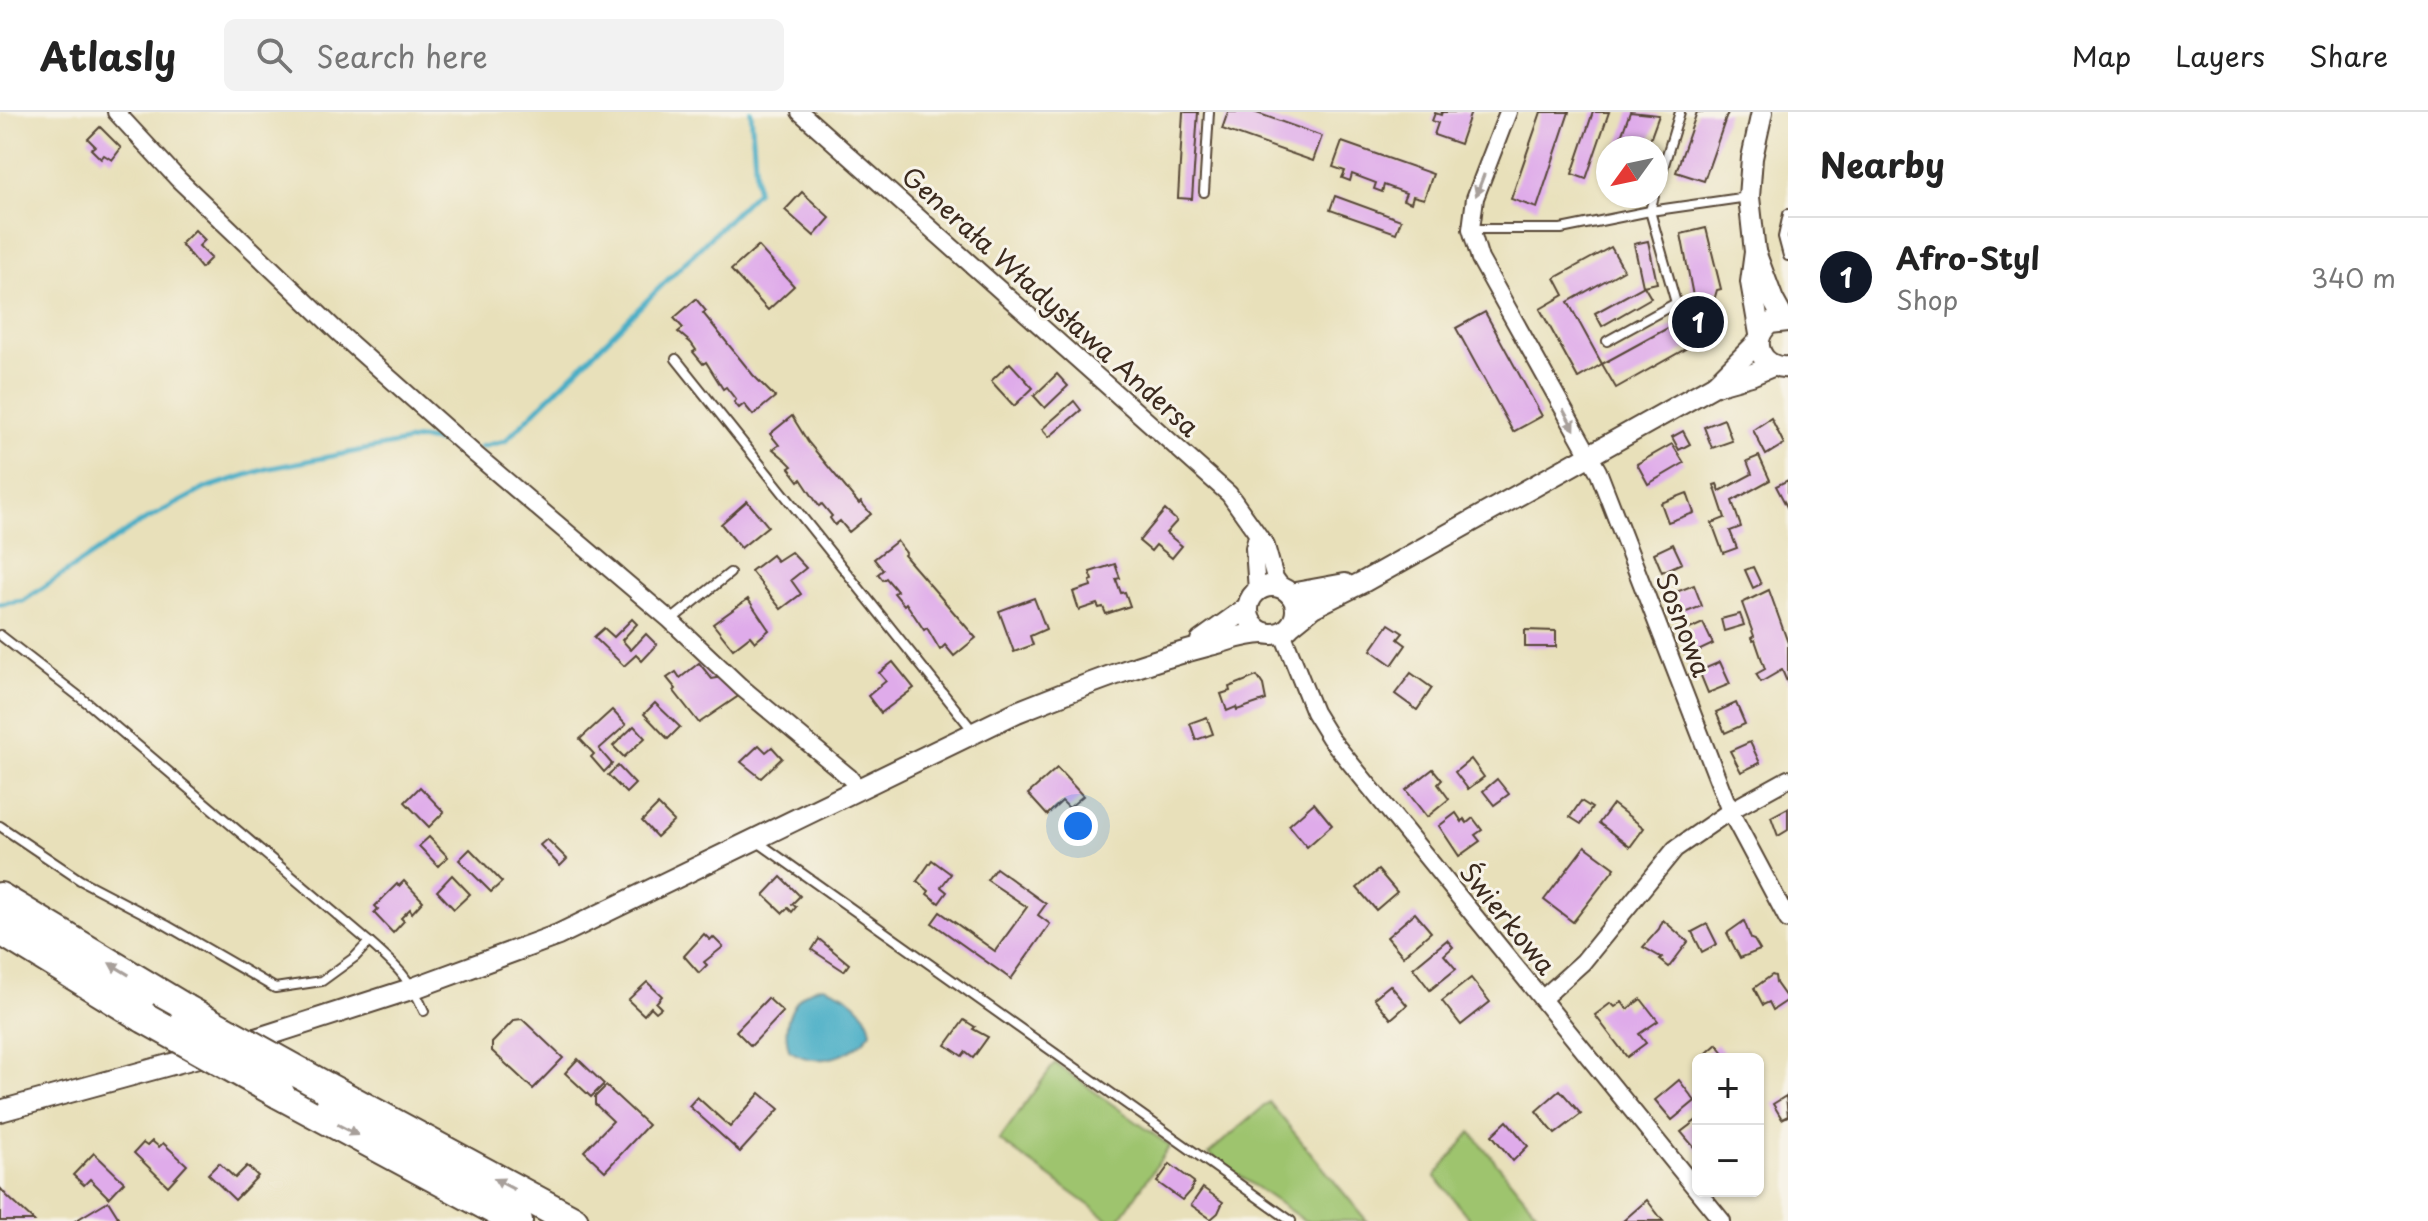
<!DOCTYPE html>
<meta charset="utf-8">
<style>
:root{--surface:#fff;--page:#f2f2f2;--text:#222;--muted:#767676;--line:#e0e0e0;--accent:#111827}
body{margin:0;font-family:"Playpen Sans",sans-serif;background:var(--page);color:var(--text)}
.controls{position:absolute;right:24px;bottom:24px;display:grid;overflow:hidden;border-radius:12px;box-shadow:0 2px 6px #0004}
.controls button{width:72px;height:72px;display:grid;place-items:center;padding:0;border:0;border-bottom:2px solid var(--line);background:var(--surface);color:var(--text);font:40px sans-serif}
.compass{position:absolute;left:1596px;top:24px;width:72px;height:72px;border-radius:50%;background:var(--surface);box-shadow:0 2px 6px #0004;rotate:237deg}
.you{position:absolute;left:1078px;top:714px;width:28px;height:28px;margin:-20px;border:6px solid #fff;border-radius:50%;background:#1a73e8;box-shadow:0 0 0 12px #1a73e833}
.badge{display:grid;place-items:center;width:52px;height:52px;border-radius:50%;background:var(--accent);color:#fff;font-size:26px;font-weight:700}
.pin{position:absolute;translate:-50% -50%;border:4px solid #fff;box-shadow:0 2px 8px #0006}
.list{margin:0;padding:0;list-style:none}
h2{display:flex;justify-content:space-between;align-items:center;height:104px;margin:0;padding:0 32px;font-size:34px}
h2 small{font-size:26px;font-weight:400;color:var(--muted)}
.list li{display:grid;grid-template-columns:52px 1fr auto;gap:24px;align-items:center;box-sizing:border-box;height:120px;padding:0 32px;border-top:2px solid var(--line)}
.list b{display:block;font-size:30px;white-space:nowrap}
.list p{margin:0;font-size:26px;white-space:nowrap;color:var(--muted)}
.list em{font-size:26px;font-style:normal;color:var(--muted)}
.icon{flex:none;width:44px;height:44px;fill:none;stroke:currentColor;stroke-width:2;stroke-linecap:round;stroke-linejoin:round}
.map{position:relative;flex:none;width:1788px;height:1109px;overflow:hidden}
header{display:flex;align-items:center;gap:48px;box-sizing:border-box;height:112px;padding:0 40px;background:var(--surface);border-bottom:2px solid var(--line)}
header strong{font-size:38px}
nav{display:flex;gap:44px;margin-inline-start:auto;font-size:28px}
.search{width:560px;height:72px;background:var(--page);display:flex;align-items:center;gap:20px;box-sizing:border-box;padding:0 28px;border-radius:12px;color:var(--muted);font-size:30px}
main{display:flex}
aside{flex:1;background:var(--surface)}
.map>svg:first-child{display:block}
.green{fill:#9ec46e;stroke:#6c7746;stroke-width:2}
.water{fill:#47adc6;stroke:#416c72;stroke-width:2}
.lines{fill:none;stroke-linecap:round;stroke-linejoin:round}
.stream{stroke:#47adc6;stroke-width:5}
.building{fill:#dfabea}
.service-casing{stroke:#554535;stroke-width:12}
.minor-casing{stroke:#554535;stroke-width:20}
.tertiary-casing{stroke:#554535;stroke-width:24}
.motorway-casing{stroke:#554535;stroke-width:34}
.service{stroke:#fff;stroke-width:8}
.minor{stroke:#fff;stroke-width:16}
.tertiary{stroke:#fff;stroke-width:20}
.motorway{stroke:#fff;stroke-width:30}
.motorway-bridge-casing{stroke:#554535;stroke-width:34;stroke-linecap:butt}
.motorway-bridge{stroke:#fff;stroke-width:30}
.oneway{fill:#a79f9a}
.labels{text-anchor:middle;stroke-width:6;stroke-linejoin:round;paint-order:stroke}
.street-label{font-size:26px;fill:#3b2a1e;stroke:#f7f3e8}
</style>
<header>
<strong>Atlasly</strong>
<div class="search"><svg class="icon" aria-label="search" viewBox="0 0 24 24"><circle cx="10" cy="10" r="6"/><path d="M15 15l6 6"/></svg>Search here</div>
<nav><a>Map</a><a>Layers</a><a>Share</a></nav>
</header>
<main>
<div class="map">
<svg width="1788" height="1109" viewBox="0 0 1788 1109">
<rect width="100%" height="100%" fill="#f7f3e8"/>
<filter id="ink" filterUnits="userSpaceOnUse"><feTurbulence type="fractalNoise" baseFrequency=".0125" numOctaves="2"/><feDisplacementMap in="SourceGraphic" scale="16" xChannelSelector="R" yChannelSelector="G"/><feConvolveMatrix kernelMatrix="1 2 1 2 8 2 1 2 1" color-interpolation-filters="sRGB"/></filter>
<filter id="wash" filterUnits="userSpaceOnUse"><feTurbulence type="fractalNoise" baseFrequency=".006" numOctaves="4" result="noise"/><feDisplacementMap in="SourceGraphic" scale="32" xChannelSelector="R" yChannelSelector="G"/><feGaussianBlur stdDeviation="1.8" result="paint"/><feColorMatrix in="noise" values="0 0 0 0 0 0 0 0 0 0 0 0 0 0 0 0 0 1.4 0 .05"/><feComposite in="paint" operator="in"/></filter>
<g filter="url(#wash)">
<rect width="100%" height="100%" fill="#e8e0ba"/>
<g class="green">
<path d="M1055,951l115,83 -52,75h-7l-112,-81z"/>
<path d="M1269,990l98,119h-62l-97,-67z"/>
<path d="M1471,1020l73,89h-73l-36,-45z"/>
</g>
<path class="water" d="M823,874c22,6 45,22 48,46 -19,25 -55,37 -82,18 -8,-28 4,-58 34,-64z"/>
<g class="lines">
<g class="stream">
<path d="M480,335l25,-6 252,-250 -6,-79"/>
<path d="M0,492l23,-3 115,-77 68,-36 60,-19 154,-30 36,5"/>
</g>
</g>
<g id="blocks">
<g class="building">
<path d="M1183,0h15l-6,87 -14,-1z"/>
<path d="M1228,0h26l68,24 -9,25 -91,-32z"/>
<path d="M1442,0h29l-11,32 -26,-9 4,-12 -6,-2 3,-8 6,2z"/>
<path d="M1541,0h28l-32,96 -26,-9z"/>
<path d="M1593,0h16l-23,67 -14,-5z"/>
<path d="M1630,0l29,3 -12,33h-30z"/>
<path d="M1697,0h31l-24,69 -28,-9z"/>
<path d="M100,15l21,21 -9,12 -8,-5 -3,4 -10,-10 4,-3 -7,-7z"/>
<path d="M1342,30l91,32 -9,25 -11,-3 -2,7 -8,-3 3,-7 -22,-8 -2,7 -8,-3 2,-6 -24,-9 -2,7 -8,-3 3,-7 -12,-4z"/>
<path d="M802,80l28,26 -16,18 -29,-26z"/>
<path d="M1335,84l66,24 -5,13 -66,-23z"/>
<path d="M1706,116l15,61 -4,1 -13,44 -5,2 2,4 -85,48 -14,-24 86,-47 5,-21 -12,-62z"/>
<path d="M195,118l10,10 -6,6 12,12 -10,10 -20,-24z"/>
<path d="M1648,129l9,42 -14,3 -9,-42z"/>
<path d="M758,134l36,40 -26,24 -37,-40z"/>
<path d="M1611,135l13,23 -56,32 34,62 -24,14 -38,-69 24,-14 -9,-17z"/>
<path d="M1644,174l7,12 -49,28 -7,-13z"/>
<path d="M696,187l10,12 -3,2 50,62 22,22 -22,18 -9,-11 -5,4 -5,-6 2,-2 -10,-13 -3,2 -17,-27 -3,2 -10,-12 3,-2 -5,-7 -13,-11 5,-4 -9,-10z"/>
<path d="M1485,200l57,104 -29,16 -57,-104z"/>
<path d="M1010,251l23,25 -19,18 -23,-25z"/>
<path d="M1057,262l11,12 -23,22 -11,-12z"/>
<path d="M1074,289l7,9 -32,27 -7,-8z"/>
<path d="M792,304l16,26 51,62 2,-2 10,12 -22,18 -9,-11 -5,4 -5,-7 2,-2 -10,-12 -3,2 -18,-27 -2,2 -10,-13 3,-2 -6,-6 -13,-11 6,-4 -9,-11z"/>
<path d="M1771,306l13,26 -18,11 -13,-25z"/>
<path d="M1724,307l8,22 -20,7 -8,-21z"/>
<path d="M1683,319l7,13 -11,6 -7,-13z"/>
<path d="M1672,332l12,19 -36,21 -11,-20z"/>
<path d="M1759,344l11,24 -38,21 9,26 -11,4 7,17 -14,5 -11,-30 13,-5 -11,-33 3,-1 3,7 32,-17 -5,-13z"/>
<path d="M1788,368v29l-12,-23z"/>
<path d="M1687,381l7,20 -26,9 -7,-19z"/>
<path d="M747,389l21,25 -27,22 -20,-24z"/>
<path d="M1165,398l12,11 -11,12 16,13 -10,12 -16,-13 -5,6 -12,-10z"/>
<path d="M897,429l9,12 -2,2 72,83 -22,18 -9,-11 -5,5 -13,-22 -3,2 -18,-27 -2,2 -10,-12 3,-2 -11,-13 -3,2 -5,-6 5,-4 -9,-11z"/>
<path d="M1673,432l9,19 -20,9 -8,-19z"/>
<path d="M791,440l15,16 -15,12 10,14 -20,15 -30,-38 21,-16 5,6z"/>
<path d="M1115,452l5,14 -4,1 5,14 4,-1 5,14 -24,8 -3,-7 -4,1 -2,-4 -18,6 -6,-18 18,-6 -1,-5 3,-1 -3,-8z"/>
<path d="M1753,455l8,17 -8,4 -8,-18z"/>
<path d="M1694,473l8,21 -23,9 -8,-21z"/>
<path d="M1769,478l19,53v41l-6,-14 -21,12 -5,-8 9,-5 -10,-29 -2,1 -2,-3 3,-2 -12,-33z"/>
<path d="M1034,486l12,31 -16,7 3,9 -19,7 -15,-41z"/>
<path d="M748,487l21,31 -14,12 -5,-6 -17,13 -20,-25z"/>
<path d="M1740,502l4,11 -20,6 -3,-12z"/>
<path d="M632,507l5,5 -15,16 9,10 15,-16 11,11 -15,16 -6,-6 -12,11 -30,-29 10,-9 10,9z"/>
<path d="M1703,511l10,21 -19,9 -11,-21z"/>
<path d="M1389,512l14,9 -5,6 8,6 -14,20 -21,-15z"/>
<path d="M1525,518l31,1v16h-31z"/>
<path d="M893,550l21,26 -33,25 -13,-17 18,-15 -7,-8z"/>
<path d="M1720,550l10,22 -22,9 -9,-22z"/>
<path d="M699,551l13,16 11,-2 17,18 -41,28 -25,-32 2,-2 -9,-11 9,-6 4,6z"/>
<path d="M1411,561l21,15 -15,22 -22,-16z"/>
<path d="M1257,564l6,9 3,15 -29,10 -1,-3 -9,4 -6,-17 9,-3 -1,-4z"/>
<path d="M655,591l25,24 -12,12 -24,-25z"/>
<path d="M1736,591l9,21 -20,9 -9,-21z"/>
<path d="M612,598l14,15 -27,24 13,15 -8,8 -13,-15 3,-3 -14,-15z"/>
<path d="M1207,605l6,17 -17,6 -6,-17z"/>
<path d="M634,614l11,12 -21,19 -11,-11z"/>
<path d="M1750,630l10,21 -19,9 -11,-21z"/>
<path d="M759,633l7,7 6,-5 10,11 -21,20 -20,-16z"/>
<path d="M1471,647l13,18 -16,12 -13,-17z"/>
<path d="M618,654l17,18 -9,9 -18,-18z"/>
<path d="M1057,656l26,28 -14,12 -7,-7 -15,14 -19,-21z"/>
<path d="M1433,657l9,11 -4,4 11,15 -22,18 -21,-27z"/>
<path d="M1497,667l12,15 -15,11 -11,-14z"/>
<path d="M420,675l24,25 -15,15 -24,-25z"/>
<path d="M1581,689l11,7 -11,16 -11,-7z"/>
<path d="M1314,691l18,22 -25,22 -18,-22z"/>
<path d="M1613,692l31,24 -14,19 -31,-24z"/>
<path d="M658,693l16,16 -17,16 -15,-16z"/>
<path d="M1788,696v22l-10,6 -7,-19z"/>
<path d="M1456,701l6,9 2,-3 3,4 6,-5 9,12 -7,5 5,6 -21,15 -20,-30z"/>
<path d="M429,725l19,20 -10,9 -19,-20z"/>
<path d="M547,727l20,20 -7,7 -20,-21z"/>
<path d="M1585,734l30,22 -42,54 -29,-22z"/>
<path d="M470,737l32,33 -11,10 -32,-32z"/>
<path d="M932,748l19,14 -10,13 6,5 -8,11 -12,-9 2,-3 -12,-10z"/>
<path d="M996,756l50,36 -8,11 12,9 -39,55 -79,-56 8,-11 55,39 32,-44 -40,-27z"/>
<path d="M1378,758l19,22 -21,18 -19,-22z"/>
<path d="M452,763l18,19 -16,15 -17,-18z"/>
<path d="M781,765l19,19 -8,8 4,3 -4,5 -4,-4 -5,5 -19,-18z"/>
<path d="M404,769l19,20 -11,12 -2,-4 -9,9 3,3 -11,12 -19,-20 4,-4 -3,-3 22,-22 2,2z"/>
<path d="M1415,801l16,19 -28,24 -16,-19z"/>
<path d="M1663,808l25,22 -19,25 -9,-7 2,-2 -19,-11 16,-18z"/>
<path d="M1744,809l7,18 3,1 6,10 -20,8 -13,-25z"/>
<path d="M1707,812l10,20 -15,8 -10,-20z"/>
<path d="M704,822l6,6 3,-3 10,10 -19,15 3,3 -8,8 -15,-17z"/>
<path d="M819,827l30,25 -5,7 -32,-21z"/>
<path d="M1447,828l6,7 -9,8 12,14 -26,21 -17,-22z"/>
<path d="M1772,863l3,1 1,7 12,17 -15,10 -4,-8 -6,3 -9,-17z"/>
<path d="M1471,866l19,24 -29,23 -19,-24z"/>
<path d="M647,870l15,14 -6,7 5,5 -5,4 -5,-5 -7,8 -16,-15z"/>
<path d="M1390,873l17,20 -16,14 -17,-21z"/>
<path d="M768,886l15,14 -32,34 -15,-15z"/>
<path d="M1641,887l17,22 -19,13 7,9 -19,14 -32,-42 16,-12 4,4 7,-5 5,7z"/>
<path d="M522,907l41,39 -30,31 -41,-38v-8l22,-23z"/>
<path d="M964,908l11,7 -2,2 15,8 -15,21 -8,-6 -3,4 -16,-11z"/>
<path d="M1717,932l12,15h-29z"/>
<path d="M578,947l26,25 -13,13 -26,-24z"/>
<path d="M1679,968l16,21 -23,19 -17,-20z"/>
<path d="M606,974l42,39 -43,46 -21,-20 29,-30 -18,-17v-7z"/>
<path d="M1560,978l21,24 -26,20 -19,-23z"/>
<path d="M760,981l19,16 -39,43 -51,-46 8,-9 33,30z"/>
<path d="M1786,984l2,20 -6,3 -9,-15z"/>
<path d="M1698,1007v33l-17,-20z"/>
<path d="M1507,1009l21,25 -15,15 -21,-26z"/>
<path d="M152,1029l7,6 4,-4 24,22 -19,21 -34,-33 9,-10 4,3z"/>
<path d="M94,1041l30,29 -15,16 -19,-19 -6,6 -11,-10z"/>
<path d="M219,1051l16,15 12,-12 11,10 -23,24 -27,-26z"/>
<path d="M1170,1052l24,18 -3,8 -9,10 -25,-18z"/>
<path d="M0,1076l7,8 27,25h-34z"/>
<path d="M1203,1076l20,14 -5,11 -7,6 -20,-14z"/>
<path d="M1647,1088l16,21h-40z"/>
<path d="M108,1089l10,16 -6,4h-37z"/>
</g>
</g>
</g>
<g filter="url(#ink)">
<use href="#blocks" fill-opacity="0" stroke="#554535" stroke-width="2"/>
<g class="lines">
<g class="service-casing">
<g id="service">
<path d="M1656,79l24,-79"/>
<path d="M1204,80l5,-80"/>
<path d="M1788,102l-5,23 5,19"/>
<path d="M1471,117h90l89,-18 98,-14"/>
<path d="M1607,229l69,-38 -26,-92 4,-15"/>
<path d="M676,247l298,373"/>
<path d="M671,508l59,-47"/>
<path d="M0,523l90,70 279,237c26,23 41,36 55,69"/>
<path d="M0,714l80,54 86,45 109,63 47,-7 33,-24 14,-15"/>
<path d="M755,728l536,381"/>
</g>
</g>
<g class="minor-casing">
<g id="minor">
<path d="M116,0l62,67 161,154 137,122 194,165 71,67 108,90 10,12"/>
<path d="M800,0l429,382 37,52 9,32 8,11"/>
<path d="M1508,0l-33,86 -4,31 9,30 118,212 132,340 58,109"/>
<path d="M1257,479l-3,-43 3,-12"/>
<path d="M1282,520l32,80 16,26 392,483"/>
<path d="M1542,887l41,-37 92,-113 55,-38 58,-32"/>
</g>
</g>
<g class="tertiary-casing">
<g id="tertiary">
<path d="M1755,140l18,48 11,20"/>
<path d="M1788,209l-18,2c-22,17 -9,47 18,44"/>
<path d="M1760,222l-9,-52 4,-30 -6,-55 3,-39 10,-46"/>
<path d="M1715,273l43,-43"/>
<circle cx="1272" cy="498" r="24"/>
<path d="M1290,482l55,-10"/>
<path d="M1292,512l21,-17 52,-26 350,-196 36,-10 21,-9"/>
<path d="M1201,529l46,-33"/>
<path d="M0,999l209,-57 205,-66 144,-53 459,-223c63,-25 126,-50 193,-67 18,-4 34,-12 54,-12"/>
</g>
</g>
<g class="motorway-casing">
<g id="motorway">
<path d="M0,786l186,112"/>
<path d="M0,817l145,89"/>
<path d="M325,975l248,134"/>
<path d="M279,981l238,128"/>
</g>
</g>
<use href="#service" class="service"/>
<use href="#minor" class="minor"/>
<use href="#tertiary" class="tertiary"/>
<use href="#motorway" class="motorway"/>
<g class="motorway-bridge-casing">
<g id="motorway-bridge">
<path d="M186,898l139,77"/>
<path d="M145,906l134,75"/>
</g>
</g>
<use href="#motorway-bridge" class="motorway-bridge"/>
</g>
<defs><path id="oneway-solid" d="M-6-.8H1V-3.2L6.5 0L1 3.2V.8H-6Z" transform="scale(2)"/></defs>
<g class="oneway">
<use href="#oneway-solid" transform="translate(1480 73) rotate(111)"/>
<use href="#oneway-solid" transform="translate(1569 308) rotate(61)"/>
<use href="#oneway-solid" transform="translate(119 857) rotate(-149)"/>
<use href="#oneway-solid" transform="translate(348 1018) rotate(28)"/>
<use href="#oneway-solid" transform="translate(504 1072) rotate(-152)"/>
</g>
</g>
<g class="labels">
<g class="street-label">
<text transform="translate(1050 190) rotate(42)" y="9">Generała Władysława Andersa</text>
<text transform="translate(1683 513) rotate(69)" y="9">Sosnowa</text>
<text transform="translate(1507 807) rotate(51)" y="9">Świerkowa</text>
</g>
</g>
</svg>
<div class="controls">
<button>+</button>
<button>−</button>
</div>
<svg class="compass" viewBox="-18 -18 36 36"><path d="M0-13l5 13h-10z" fill="#e53935"/><path d="M0 13l5-13h-10z" fill="#767676"/></svg>
<div class="you"></div>
<div class="pin badge" style="left:1698px;top:210px">1</div>
</div>
<aside>
<h2>Nearby<small></small></h2>
<ul class="list">
<li><span class="badge">1</span><div><b>Afro-Styl</b><p>Shop</p></div><em>340 m</em></li>
</ul>
</aside>
</main>
